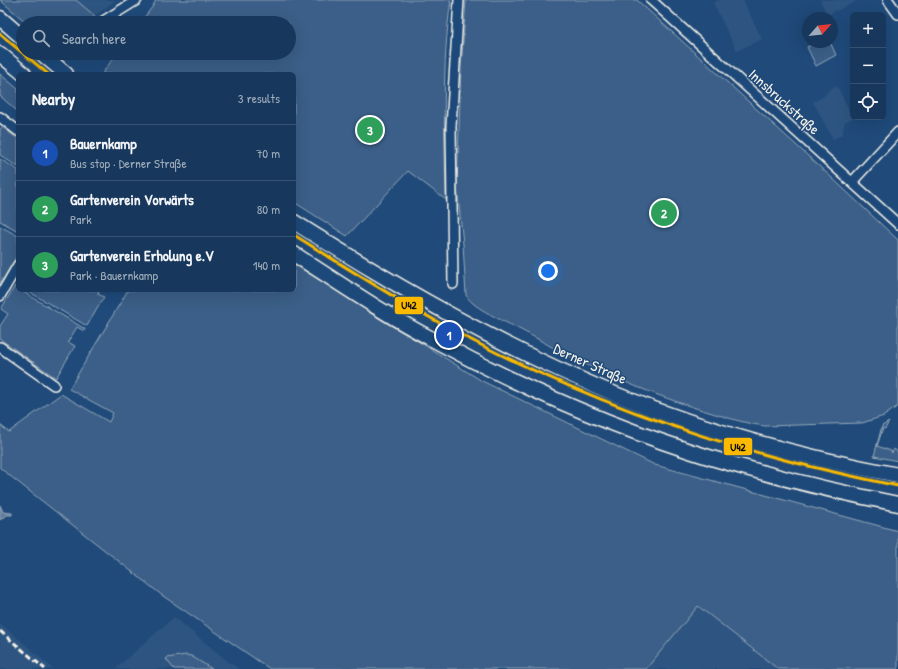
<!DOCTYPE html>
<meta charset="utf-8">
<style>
:root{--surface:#17385c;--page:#244365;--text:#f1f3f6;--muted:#9eacbb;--line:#365272;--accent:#ff9aa2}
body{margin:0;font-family:"Patrick Hand",sans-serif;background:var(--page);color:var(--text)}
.controls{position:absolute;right:12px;top:12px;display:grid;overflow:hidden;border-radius:6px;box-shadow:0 4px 16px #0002}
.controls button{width:36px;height:36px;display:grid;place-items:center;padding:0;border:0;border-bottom:1px solid var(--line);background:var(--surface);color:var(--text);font:20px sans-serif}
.compass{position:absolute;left:802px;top:12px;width:36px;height:36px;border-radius:50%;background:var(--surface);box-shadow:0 4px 16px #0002;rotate:62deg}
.you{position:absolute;left:548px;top:271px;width:14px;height:14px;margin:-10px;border:3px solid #fff;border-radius:50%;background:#1a73e8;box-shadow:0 0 0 6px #1a73e833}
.badge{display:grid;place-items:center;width:26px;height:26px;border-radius:50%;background:var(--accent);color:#fff;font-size:13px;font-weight:700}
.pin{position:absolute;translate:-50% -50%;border:2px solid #fff;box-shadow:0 1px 4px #0006}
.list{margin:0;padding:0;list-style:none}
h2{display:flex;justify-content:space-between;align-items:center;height:52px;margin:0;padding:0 16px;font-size:17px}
h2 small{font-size:13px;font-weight:400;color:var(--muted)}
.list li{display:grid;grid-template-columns:26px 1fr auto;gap:12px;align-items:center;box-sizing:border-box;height:56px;padding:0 16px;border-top:1px solid var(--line)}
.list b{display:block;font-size:15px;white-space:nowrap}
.list p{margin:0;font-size:13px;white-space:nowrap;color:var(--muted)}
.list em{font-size:13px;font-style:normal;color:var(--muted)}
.icon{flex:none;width:22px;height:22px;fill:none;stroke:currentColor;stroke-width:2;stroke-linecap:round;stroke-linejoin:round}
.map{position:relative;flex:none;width:898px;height:669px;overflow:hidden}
.search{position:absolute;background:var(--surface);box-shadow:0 4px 16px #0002;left:16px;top:16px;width:280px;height:44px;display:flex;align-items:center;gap:10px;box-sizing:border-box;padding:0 14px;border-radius:22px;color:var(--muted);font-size:15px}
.panel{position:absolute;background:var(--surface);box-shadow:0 4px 16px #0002;left:16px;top:72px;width:280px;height:220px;border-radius:6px}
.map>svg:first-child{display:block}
.built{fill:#2d5581}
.green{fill:#3a5f88;stroke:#97a8b8}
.water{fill:#627e9d;stroke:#9cacbb}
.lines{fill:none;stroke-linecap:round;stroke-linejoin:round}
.minor-casing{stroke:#f4f1e8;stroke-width:12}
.primary-casing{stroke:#f4f1e8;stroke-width:17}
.minor{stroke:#1f4a7a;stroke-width:9}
.primary{stroke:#1f4a7a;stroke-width:14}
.rail{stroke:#f4f1e8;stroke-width:3;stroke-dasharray:6 3;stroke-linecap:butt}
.tram-1-casing{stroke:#1f4a7a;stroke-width:6}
.tram-1{stroke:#fbba00;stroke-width:3}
.labels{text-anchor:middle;stroke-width:3;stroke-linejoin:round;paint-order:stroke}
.street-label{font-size:15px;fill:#f4f1e8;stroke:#1f4a7a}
.line-badge{stroke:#1f4a7a;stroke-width:1.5}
.pale-badge-label{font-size:11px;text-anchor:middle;font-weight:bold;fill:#111}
</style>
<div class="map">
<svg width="898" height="669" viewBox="0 0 898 669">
<rect width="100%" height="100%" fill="#1f4a7a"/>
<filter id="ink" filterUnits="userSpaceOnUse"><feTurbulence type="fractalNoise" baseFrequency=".025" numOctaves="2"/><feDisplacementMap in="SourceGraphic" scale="8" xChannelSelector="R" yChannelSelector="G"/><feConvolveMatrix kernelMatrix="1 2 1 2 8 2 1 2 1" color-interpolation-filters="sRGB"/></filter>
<g filter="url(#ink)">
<g class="built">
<path d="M76,0h40l-21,16z"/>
<path d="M719,0h24l19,39 -25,12 -24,-48z"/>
<path d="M820,0h34l1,2 -28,13z"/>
<path d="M837,86l16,32 -8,4 -3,13 -9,4 -20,-37 10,-5 6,-7z"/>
<path d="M698,606l80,63h-132z"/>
<path d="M174,617l50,41 15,11h-124z"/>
<path d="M0,623l33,28 20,18h-53z"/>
</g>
<g class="green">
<path d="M0,0h76l19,16 -9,7h-59z"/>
<path d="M156,0h295c-10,66 -6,134 -5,200l-38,-29 -61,65 -53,-34v-128h-192l15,-21h172v-30h-149l13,-17z"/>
<path d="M466,0h171l193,176 68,64v166l-14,10 -22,7 -97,3c-18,-2 -36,-8 -53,-13 -51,-15 -100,-35 -147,-59 -16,-8 -30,-17 -46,-25 -13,-7 -47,-21 -53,-34l-3,-51 -6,-58 4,-117z"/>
<path d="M818,42h12l6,13 -20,11 -9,-19z"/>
<path d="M0,74l18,15v23l-18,-16z"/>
<path d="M2,127l16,12v28l-18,-12v-26z"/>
<path d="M0,159l18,11v61l-18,-10z"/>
<path d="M0,226l18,10v18l-18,30z"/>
<path d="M294,264l188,117 173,84 243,66v138h-120l-80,-63 -52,63h-376l-107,-73 -163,-128v-43l9,7 52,-38 48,28 4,-9 -44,-24 59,-99h166z"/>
<path d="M15,286l3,3v1h2l65,39 -1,2 -7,-4 -9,15 7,4 -19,32 -56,-39v-13l8,-12 -7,-5z"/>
<path d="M26,290h73l-1,4 6,3 -17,29z"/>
<path d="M889,422l-4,7 -2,-1 -6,18 14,5 1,2 2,-4 4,3v9l-24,-5 8,-30z"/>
<path d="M186,655l5,1 21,13h-38l-8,-10 1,-1z"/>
</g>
<path class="water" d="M0,505l3,7 9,1v2h-5l-7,5z"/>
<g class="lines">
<g class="minor-casing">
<g id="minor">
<path d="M651,0l247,224"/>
<path d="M888,0l10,14"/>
<path d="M100,23l37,-23"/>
<path d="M49,61l10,-8"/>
<path d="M0,117l18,14"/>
<path d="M852,182l46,-50"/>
<path d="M453,284l-2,-158 8,-126"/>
<path d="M0,296l18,-31"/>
<path d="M0,347l54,38"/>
</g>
</g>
<g class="primary-casing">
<g id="primary">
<path d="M0,18l23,20"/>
<path d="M41,53l25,21"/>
<path d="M0,54l24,20"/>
<path d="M294,222c103,65 209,126 321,172 91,37 186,63 283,81"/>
<path d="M294,254c45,29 90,60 138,85 90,49 185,90 283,120 60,18 121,33 183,45"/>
</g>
</g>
<use href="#minor" class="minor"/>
<use href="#primary" class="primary"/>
<path class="rail" d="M0,631l45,38"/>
<g class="tram-1-casing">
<g id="tram-1">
<path d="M0,34l48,40"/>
<path d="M294,235c63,39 125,79 191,112 96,48 197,86 300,113 37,10 75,18 113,26"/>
</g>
</g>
<use href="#tram-1" class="tram-1"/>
</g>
</g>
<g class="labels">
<g class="street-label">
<text transform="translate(784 102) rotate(42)" y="5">Innsbruckstraße</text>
<text transform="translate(590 364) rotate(24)" y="5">Derner Straße</text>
</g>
</g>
<g class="line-badge">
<rect x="394" y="296" width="30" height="19" rx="4" fill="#fbba00"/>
<rect x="723" y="437" width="30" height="19" rx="4" fill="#fbba00"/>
</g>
<g class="pale-badge-label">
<text x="409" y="309">U42</text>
<text x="738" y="451">U42</text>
</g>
</svg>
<div class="controls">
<button>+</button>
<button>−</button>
<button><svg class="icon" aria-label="locate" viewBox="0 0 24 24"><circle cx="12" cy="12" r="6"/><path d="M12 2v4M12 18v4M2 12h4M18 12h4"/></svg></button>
</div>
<svg class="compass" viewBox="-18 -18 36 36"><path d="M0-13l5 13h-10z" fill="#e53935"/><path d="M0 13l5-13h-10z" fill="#9eacbb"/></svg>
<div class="you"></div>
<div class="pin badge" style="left:449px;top:335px;background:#1a4fb4">1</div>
<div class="pin badge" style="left:664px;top:213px;background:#2e9e5b">2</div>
<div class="pin badge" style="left:370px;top:130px;background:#2e9e5b">3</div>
<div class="search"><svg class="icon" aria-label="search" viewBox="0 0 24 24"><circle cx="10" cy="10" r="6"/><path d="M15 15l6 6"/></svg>Search here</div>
<section class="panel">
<h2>Nearby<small>3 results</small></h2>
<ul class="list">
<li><span class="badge" style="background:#1a4fb4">1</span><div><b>Bauernkamp</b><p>Bus stop · Derner Straße</p></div><em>70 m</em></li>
<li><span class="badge" style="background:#2e9e5b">2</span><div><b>Gartenverein Vorwärts</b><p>Park</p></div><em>80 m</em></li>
<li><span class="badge" style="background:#2e9e5b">3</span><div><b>Gartenverein Erholung e.V</b><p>Park · Bauernkamp</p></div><em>140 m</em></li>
</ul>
</section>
</div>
